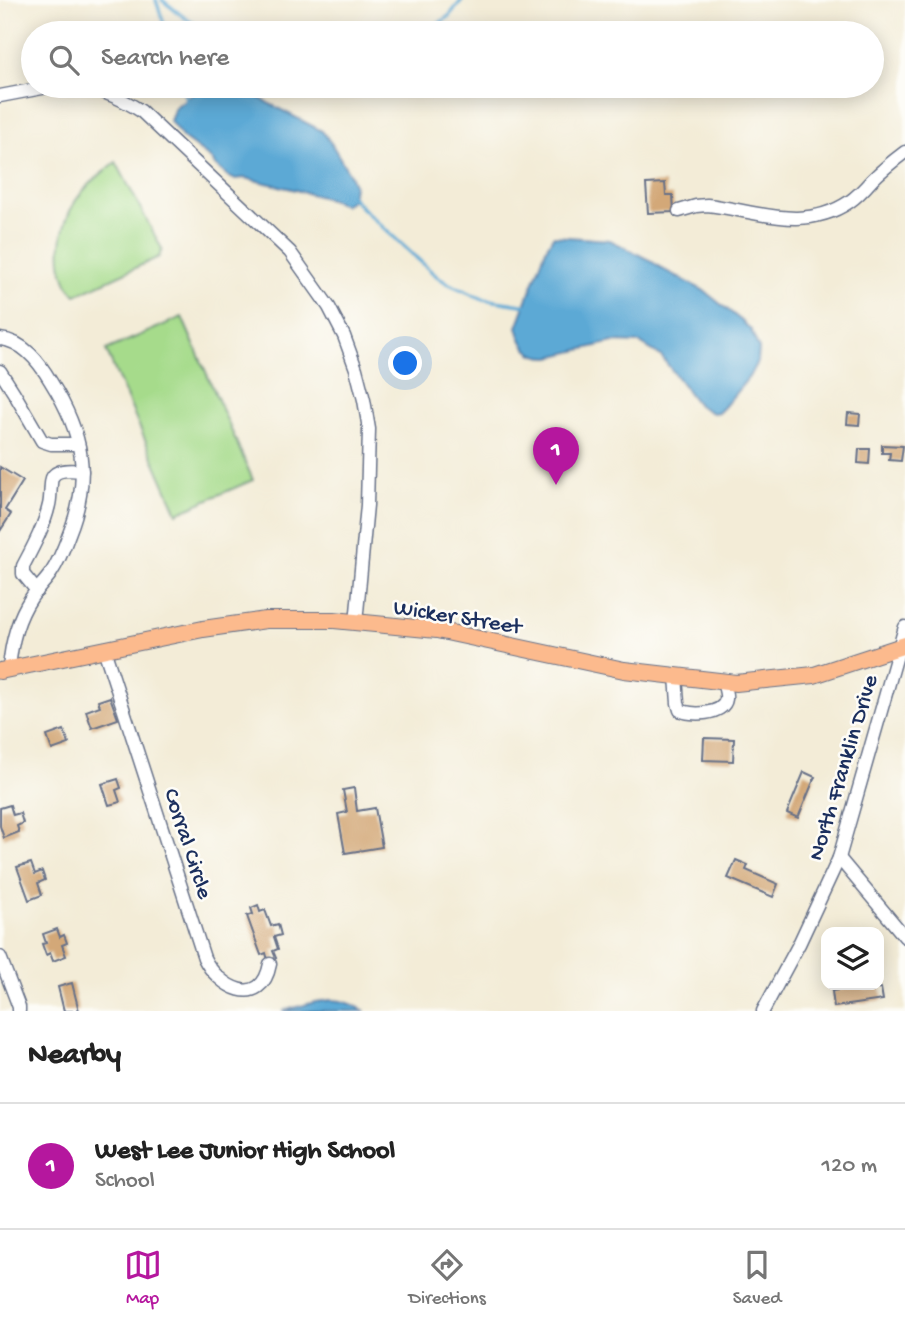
<!DOCTYPE html>
<style>
:root{--surface:#fff;--page:#f6f6f6;--text:#222;--muted:#767676;--line:#e0e0e0;--accent:#b5179e}
body{margin:0;font-family:"Gochi Hand",sans-serif;background:var(--page);color:var(--text)}
.controls{position:absolute;right:21px;bottom:21px;display:grid;overflow:hidden;border-radius:14px;box-shadow:0 4px 18px #0003}
.controls button{width:63px;height:63px;display:grid;place-items:center;padding:0;border:0;border-bottom:2px solid var(--line);background:var(--surface);color:var(--text);font:35px sans-serif}
.you{position:absolute;left:406px;top:364px;width:24px;height:24px;margin:-18px;border:5px solid #fff;border-radius:50%;background:#1a73e8;box-shadow:0 0 0 10px #1a73e833}
.badge{display:grid;place-items:center;width:46px;height:46px;border-radius:50%;background:var(--accent);color:#fff;font-size:23px;font-weight:700}
.pin{position:absolute;translate:-50% -58px;filter:drop-shadow(0 2px 4px #0008)}
.pin::after{content:'';position:absolute;top:37px;width:24px;height:21px;background:inherit;clip-path:polygon(0 0,100% 0,50% 100%)}
.list{margin:0;padding:0;list-style:none}
h2{display:flex;justify-content:space-between;align-items:center;height:91px;margin:0;padding:0 28px;font-size:30px}
h2 small{font-size:23px;font-weight:400;color:var(--muted)}
.list li{display:grid;grid-template-columns:46px 1fr auto;gap:21px;align-items:center;box-sizing:border-box;height:126px;padding:0 28px;border-top:2px solid var(--line)}
.list b{display:block;font-size:26px;white-space:nowrap}
.list p{margin:0;font-size:23px;white-space:nowrap;color:var(--muted)}
.list em{font-size:23px;font-style:normal;color:var(--muted)}
.icon{flex:none;width:38px;height:38px;fill:none;stroke:currentColor;stroke-width:2;stroke-linecap:round;stroke-linejoin:round}
.map{position:relative;flex:none;width:905px;height:1011px;overflow:hidden}
.search{position:absolute;background:var(--surface);box-shadow:0 4px 18px #0003;left:21px;right:21px;top:21px;height:77px;display:flex;align-items:center;gap:18px;box-sizing:border-box;padding:0 24px;border-radius:38px;color:var(--muted);font-size:26px}
.sheet{height:217px;background:var(--surface)}
nav{display:flex;justify-content:space-around;align-items:center;box-sizing:border-box;height:98px;border-top:2px solid var(--line);background:var(--surface);font-size:19px;color:var(--muted)}
nav a{display:grid;justify-items:center;gap:4px}
nav .on{color:var(--accent)}
.map>svg:first-child{display:block}
.green{fill:#a6db8b;stroke:#608574;stroke-width:2}
.water{fill:#5ba9d5;stroke:#3b6c9a;stroke-width:2}
.lines{fill:none;stroke-linecap:round;stroke-linejoin:round}
.stream{stroke:#5ba9d5;stroke-width:3.5}
.building{fill:#d3a878}
.minor-casing{stroke:#677188;stroke-width:15}
.major-casing{stroke:#677188;stroke-width:18}
.minor{stroke:#fff;stroke-width:12}
.major{stroke:#fcba8d;stroke-width:16}
.labels{text-anchor:middle;stroke-width:5;stroke-linejoin:round;paint-order:stroke}
.street-label{font-size:23px;fill:#1b2f5e;stroke:#fdfcf7}
</style>
<div class="map">
<svg width="905" height="1011" viewBox="0 0 905 1011">
<rect width="100%" height="100%" fill="#fdfcf7"/>
<filter id="ink" filterUnits="userSpaceOnUse"><feTurbulence type="fractalNoise" baseFrequency=".0143" numOctaves="2"/><feDisplacementMap in="SourceGraphic" scale="14" xChannelSelector="R" yChannelSelector="G"/><feConvolveMatrix kernelMatrix="1 2 1 2 8 2 1 2 1" color-interpolation-filters="sRGB"/></filter>
<filter id="wash" filterUnits="userSpaceOnUse"><feTurbulence type="fractalNoise" baseFrequency=".00686" numOctaves="4" result="noise"/><feDisplacementMap in="SourceGraphic" scale="28" xChannelSelector="R" yChannelSelector="G"/><feGaussianBlur stdDeviation="1.57" result="paint"/><feColorMatrix in="noise" values="0 0 0 0 0 0 0 0 0 0 0 0 0 0 0 0 0 1.4 0 .05"/><feComposite in="paint" operator="in"/></filter>
<g filter="url(#wash)">
<rect width="100%" height="100%" fill="#f3ecd7"/>
<g class="green">
<path d="M116,162l46,87 -3,8 -83,38c-4,-4 -8,-9 -10,-14 -12,-28 -3,-67 17,-90 10,-11 21,-20 33,-29z"/>
<path d="M182,317l71,163 -76,33 -71,-163z"/>
</g>
<g class="water">
<path d="M203,86h36l31,18 52,27 9,12 19,32 4,10 -2,15 -8,5 -15,-6 -41,-11 -43,-10 -11,1 -5,-2 -14,-12 -5,-7 -27,-20 -13,-17 5,-14z"/>
<path d="M553,236l57,4 38,19 16,11 39,20 40,32 8,8 8,19 -1,11 -9,17 -25,30 -5,5 -7,1 -14,-8 -37,-49 -21,-13 -27,-1 -63,15c-20,1 -28,-11 -33,-30l29,-78z"/>
<path d="M331,1000c13,0 23,5 34,11h-82l32,-9z"/>
</g>
<g class="lines">
<g class="stream">
<path d="M156,0l11,33"/>
<path d="M162,0l23,18 26,15"/>
<path d="M426,33l23,-17 13,-16"/>
<path d="M182,86l4,13 3,1"/>
<path d="M350,195l13,14 71,65 13,9 36,16 45,7"/>
</g>
</g>
<g id="blocks">
<g class="building">
<path d="M665,183l1,12h7l1,17 -26,1 -2,-29z"/>
<path d="M848,413l12,1 -1,11 -12,-1z"/>
<path d="M882,445l21,1 -2,15 -12,-1 1,-7h-8z"/>
<path d="M859,449h11l-1,15 -11,-1z"/>
<path d="M0,467l23,14 -18,29 6,4 -11,17z"/>
<path d="M110,697l8,22 -26,9 -6,-17 14,-5 -2,-5z"/>
<path d="M64,730l5,14 -17,6 -5,-14z"/>
<path d="M704,738l30,1 -1,22 -30,-1z"/>
<path d="M804,772l11,5 -17,41 -11,-5z"/>
<path d="M118,779l3,9 -5,2 4,12 -11,3 -7,-21z"/>
<path d="M354,788l3,23 18,-3 7,39 -37,6 -7,-39 9,-2 -4,-22z"/>
<path d="M10,805l3,10 7,-2 3,10 -6,3 2,6 -15,6 -4,-12v-18z"/>
<path d="M736,860l12,5 -2,5 32,14 -5,13 -45,-19z"/>
<path d="M31,863l4,11 7,-3 3,9 -7,3 4,12 -13,5 -12,-33z"/>
<path d="M258,905l2,7 5,-2 6,16 7,-2 3,11 -7,2 4,12 -5,2 3,7 -8,2 -2,-7 -5,2 -14,-39 6,-2 -2,-6z"/>
<path d="M57,929l3,8 4,-2 3,8 -5,2 4,11 -13,5 -3,-8 -4,2 -4,-11 4,-1 -3,-9z"/>
<path d="M72,983l7,28h-15l-6,-24z"/>
<path d="M864,986l1,4 16,-2 2,12 -49,7 -2,-16z"/>
</g>
</g>
</g>
<g filter="url(#ink)">
<use href="#blocks" fill-opacity="0" stroke="#677188" stroke-width="2"/>
<g class="lines">
<g class="minor-casing">
<g id="minor">
<path d="M67,86c29,1 51,10 74,25l149,141 39,55 15,29 12,33 8,31 5,29 -2,76 -11,118"/>
<path d="M0,96l53,-10"/>
<path d="M679,211l17,-5 11,-1c48,5 96,28 142,-3 9,-6 16,-14 23,-22 10,-10 21,-19 33,-28"/>
<path d="M0,339c24,2 40,24 51,43 32,51 41,95 18,152 -5,14 -10,27 -18,39 -6,9 -14,16 -20,25 -14,21 -20,46 -22,71"/>
<path d="M0,371l14,22 28,48 9,3h27"/>
<path d="M37,591l-14,-17v-8c10,-19 21,-39 26,-61 2,-7 1,-21 3,-27 4,-10 22,-8 30,-7"/>
<path d="M104,649l100,309c14,29 57,53 66,6"/>
<path d="M676,676l2,27 2,7c10,6 44,5 46,-11 1,-5 -2,-13 -3,-17"/>
<path d="M839,858l66,79"/>
<path d="M0,957l19,50v4"/>
<path d="M763,1011l36,-67 40,-86 66,-231"/>
</g>
</g>
<g class="major-casing">
<path id="major" d="M0,671l203,-42 63,-9h68l103,10 187,40 112,13 78,-8 91,-30"/>
</g>
<use href="#minor" class="minor"/>
<use href="#major" class="major"/>
</g>
</g>
<g class="labels">
<g class="street-label">
<text transform="translate(458 615) rotate(9)" y="8">Wicker Street</text>
<text transform="translate(841 767) rotate(-73)" y="8">North Franklin Drive</text>
<text transform="translate(190 843) rotate(72)" y="8">Corral Circle</text>
</g>
</g>
</svg>
<div class="controls">
<button><svg class="icon" aria-label="layers" viewBox="0 0 24 24"><path d="M12 4l9 5-9 5-9-5zM3 14l9 5 9-5"/></svg></button>
</div>
<div class="you"></div>
<div class="pin badge" style="left:556px;top:485px">1</div>
<div class="search"><svg class="icon" aria-label="search" viewBox="0 0 24 24"><circle cx="10" cy="10" r="6"/><path d="M15 15l6 6"/></svg>Search here</div>
</div>
<section class="sheet">
<h2>Nearby<small></small></h2>
<ul class="list">
<li><span class="badge">1</span><div><b>West Lee Junior High School</b><p>School</p></div><em>120 m</em></li>
</ul>
</section>
<nav>
<a class="on"><svg class="icon" aria-label="map" viewBox="0 0 24 24"><path d="M3 6l6-2 6 2 6-2v14l-6 2-6-2-6 2zM9 4v14M15 6v14"/></svg>Map</a>
<a><svg class="icon" aria-label="directions" viewBox="0 0 24 24"><path d="M12 3l9 9-9 9-9-9zM9 14v-3h6M13 9l2 2-2 2"/></svg>Directions</a>
<a><svg class="icon" aria-label="saved" viewBox="0 0 24 24"><path d="M7 4h10v16l-5-4-5 4z"/></svg>Saved</a>
</nav>
